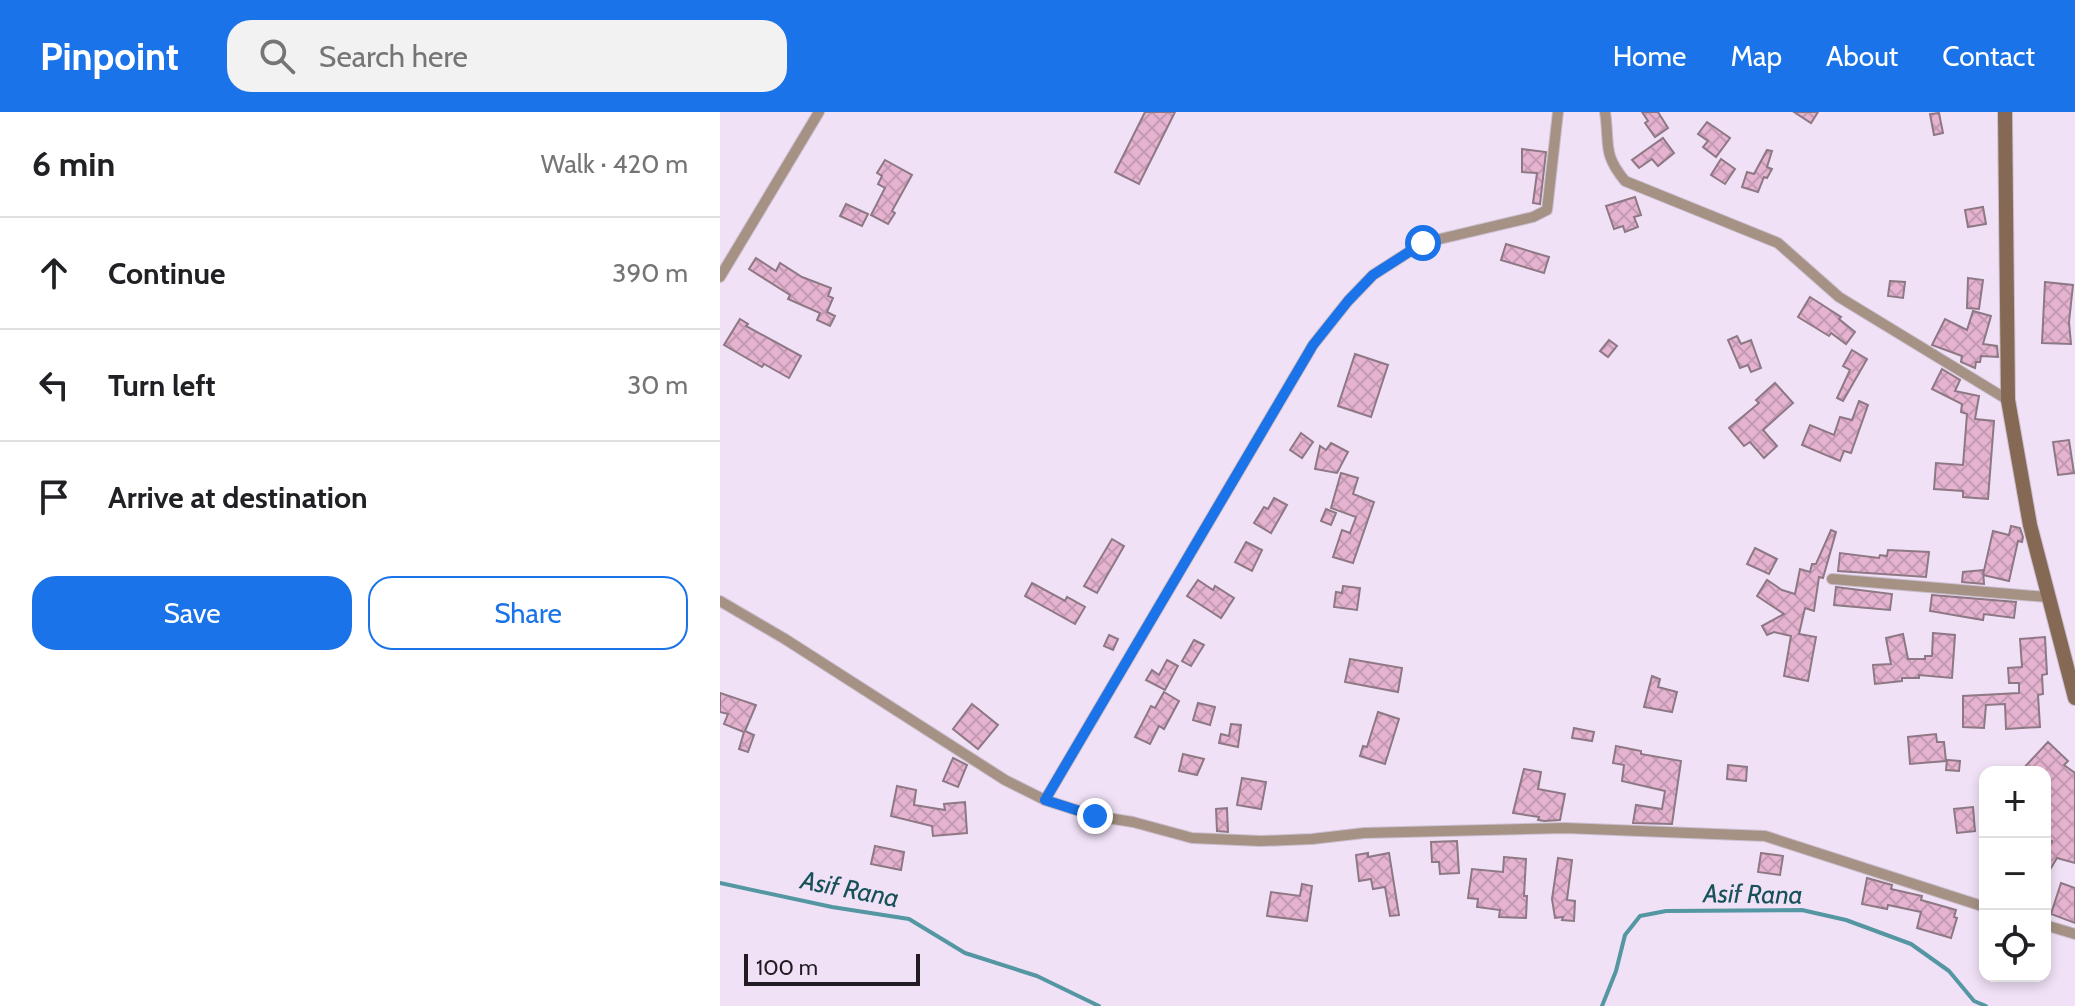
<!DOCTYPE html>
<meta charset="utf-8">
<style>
:root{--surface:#fff;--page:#f2f2f2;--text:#202124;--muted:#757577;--line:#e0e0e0;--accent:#1a73e8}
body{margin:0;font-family:Cabin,sans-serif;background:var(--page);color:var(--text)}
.controls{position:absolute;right:24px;bottom:24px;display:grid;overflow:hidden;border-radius:16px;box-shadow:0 4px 12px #0003}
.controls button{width:72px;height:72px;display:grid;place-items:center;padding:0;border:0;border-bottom:2px solid var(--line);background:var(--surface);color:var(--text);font:40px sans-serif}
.scale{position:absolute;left:24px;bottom:20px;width:176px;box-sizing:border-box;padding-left:8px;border:4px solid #211c23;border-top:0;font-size:22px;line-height:28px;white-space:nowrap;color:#211c23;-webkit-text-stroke:6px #f0e1f6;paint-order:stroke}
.stop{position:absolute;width:24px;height:24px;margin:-18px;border:6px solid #1a73e8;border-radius:50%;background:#fff}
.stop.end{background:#1a73e8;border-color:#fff;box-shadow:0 2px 8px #0008}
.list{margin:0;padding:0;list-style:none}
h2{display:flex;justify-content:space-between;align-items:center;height:104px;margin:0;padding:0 32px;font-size:34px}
h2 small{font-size:26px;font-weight:400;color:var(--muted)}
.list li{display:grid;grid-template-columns:52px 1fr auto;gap:24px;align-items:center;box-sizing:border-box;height:112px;padding:0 32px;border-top:2px solid var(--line)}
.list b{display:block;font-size:30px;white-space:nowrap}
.list em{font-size:26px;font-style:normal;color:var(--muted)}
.actions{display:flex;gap:16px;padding:24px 32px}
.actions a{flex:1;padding:18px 0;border:2px solid var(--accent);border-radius:24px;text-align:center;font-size:28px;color:var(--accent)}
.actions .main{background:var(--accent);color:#fff}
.icon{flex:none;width:44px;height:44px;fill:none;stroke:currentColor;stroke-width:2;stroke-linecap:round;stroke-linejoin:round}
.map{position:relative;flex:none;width:1355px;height:894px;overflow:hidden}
header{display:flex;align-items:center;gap:48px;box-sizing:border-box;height:112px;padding:0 40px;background:var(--accent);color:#fff}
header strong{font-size:38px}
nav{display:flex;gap:44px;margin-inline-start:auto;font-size:28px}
.search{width:560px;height:72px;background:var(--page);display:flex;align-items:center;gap:20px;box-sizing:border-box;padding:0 28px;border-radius:24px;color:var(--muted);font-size:30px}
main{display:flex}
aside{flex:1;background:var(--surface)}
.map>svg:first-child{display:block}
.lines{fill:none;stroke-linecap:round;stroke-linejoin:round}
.stream{stroke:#5496a2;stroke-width:4}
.building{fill:url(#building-cross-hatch);stroke:#8d7884;stroke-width:2}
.minor-casing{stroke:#cbbed0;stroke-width:12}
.secondary-casing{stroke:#cbbed0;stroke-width:16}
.minor{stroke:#a59284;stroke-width:10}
.secondary{stroke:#856954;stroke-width:14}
.route{stroke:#1a73e8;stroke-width:10}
.labels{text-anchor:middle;stroke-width:8;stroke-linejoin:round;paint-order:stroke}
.water-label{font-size:26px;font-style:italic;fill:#17515a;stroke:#f0e1f6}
</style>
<header>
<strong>Pinpoint</strong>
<div class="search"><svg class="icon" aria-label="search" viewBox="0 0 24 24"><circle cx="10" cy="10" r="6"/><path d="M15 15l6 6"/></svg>Search here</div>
<nav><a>Home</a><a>Map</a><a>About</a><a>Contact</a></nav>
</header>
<main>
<aside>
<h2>6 min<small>Walk · 420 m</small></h2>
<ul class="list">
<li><svg class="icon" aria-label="ahead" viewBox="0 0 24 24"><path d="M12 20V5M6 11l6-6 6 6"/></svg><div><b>Continue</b></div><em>390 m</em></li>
<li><svg class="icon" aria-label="left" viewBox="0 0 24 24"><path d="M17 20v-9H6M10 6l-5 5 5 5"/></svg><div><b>Turn left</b></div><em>30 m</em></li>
<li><svg class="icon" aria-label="arrive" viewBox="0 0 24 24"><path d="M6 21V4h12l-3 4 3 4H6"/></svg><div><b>Arrive at destination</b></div></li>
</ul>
<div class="actions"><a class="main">Save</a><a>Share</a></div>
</aside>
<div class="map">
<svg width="1355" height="894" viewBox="0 0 1355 894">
<defs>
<pattern id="building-cross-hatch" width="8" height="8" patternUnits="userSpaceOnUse" patternTransform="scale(2)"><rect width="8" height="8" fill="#e5b3d0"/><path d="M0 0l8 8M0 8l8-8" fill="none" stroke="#c499b2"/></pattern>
</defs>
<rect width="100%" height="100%" fill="#f0e1f6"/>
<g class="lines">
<g class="stream">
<path d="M0,771l112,24 77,12 56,34 72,23 62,30"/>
<path d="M882,894l14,-35 9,-36 15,-19 26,-5 136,-1 44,10 65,24 38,27 25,30 12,5"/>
</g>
</g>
<g class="building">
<path d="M425,0h30l-36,72 -24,-12z"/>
<path d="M922,0h16l10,16 -13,9 -10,-14 3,-2z"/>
<path d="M1074,0h24l-7,11z"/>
<path d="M1219,1l4,20 -9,2 -4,-21z"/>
<path d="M987,10l23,16 -14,19 -13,-10 5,-6 -10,-7z"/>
<path d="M943,26l11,15 -16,13 -6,-7 -13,9 -7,-8z"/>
<path d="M802,37l24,3 -6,52 -7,-1 4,-30 -15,-1z"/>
<path d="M1047,38l5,1 -5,16 5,2 -5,9 -3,-1 -6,15 -16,-5 5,-15 7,2z"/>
<path d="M1001,47l14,10 -10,15 -14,-9z"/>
<path d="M165,48l27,15 -20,36 3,2 -7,11 -17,-9 14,-27 -7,-4 4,-8 -5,-3z"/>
<path d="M915,85l6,18 -7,2 4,10 -13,5 -2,-6 -9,3 -8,-23z"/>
<path d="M126,92l22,10 -6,12 -22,-10z"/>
<path d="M1263,95l3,17 -18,3 -3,-17z"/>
<path d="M786,132l43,13 -5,16 -43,-13z"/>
<path d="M36,146l20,13 4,-8 22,14 29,11 -3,8 5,2 -6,14 8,4 -5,10 -13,-6 3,-7 -32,-14 2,-4 -41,-26z"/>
<path d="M1248,166l15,2 -4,29 -12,-1z"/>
<path d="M1170,169l15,1 -2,16 -15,-2z"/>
<path d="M1325,170l28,3 -4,37 2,22 -29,-1z"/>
<path d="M1090,185l31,20 -2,2 16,13 -9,12 -15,-11 -2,3 -31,-19z"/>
<path d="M1253,199l18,5 -8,28 14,2 1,11 -17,-1 -1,6h-4l-1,6 -14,-6 1,-6 -30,-11 13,-26 22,11z"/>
<path d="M20,207l8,5 -2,2 55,30 -12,22 -25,-14 -2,3 -38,-22z"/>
<path d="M1017,224l4,8 10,-4 10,28 -10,4 -3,-7 -8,3 -12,-28z"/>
<path d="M889,228l8,6 -9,11 -8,-6z"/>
<path d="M1132,238l15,9 -24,42 -6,-3 13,-28 -7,-4z"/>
<path d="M635,242l33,11 -17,52 -33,-11z"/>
<path d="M1222,257l18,11 -5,11 24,5 -4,23 19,2 -6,78 -25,-2v-6l-29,-2 2,-26 27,2 4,-51 -6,-2 1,-8 -30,-15z"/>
<path d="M1055,271l18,20 -30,27 14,16 -13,12 -14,-16 -6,4 -15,-18 30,-25 -3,-3z"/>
<path d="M1139,289l9,4 -17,48 -7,-2 -4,10 -38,-16 8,-20 24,10 6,-18 12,3z"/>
<path d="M581,321l12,9 -11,16 -12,-8z"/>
<path d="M1349,328l5,33 -16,2 -5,-33z"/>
<path d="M611,331l17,9 -11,21 -22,-4 5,-23 6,4z"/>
<path d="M621,361l17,5 -5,16 21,8 -21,61 -20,-6 9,-27 8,3 6,-16 -25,-9z"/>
<path d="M554,386l13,7 -16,28 -17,-10 10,-16 4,2z"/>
<path d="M606,397l10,4 -5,12 -10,-4z"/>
<path d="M1291,414l9,2 3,9 -1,5 -4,-1 -9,40 -26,-6 10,-44 16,4z"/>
<path d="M1111,418l5,2 -13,46 -4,-1 -5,34 -9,-3 -6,26 17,3 -8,44 -24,-5 7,-40 -17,-4 -7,3 -5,-9 22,-12 -27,-18 10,-16 15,10 13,4 5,-25 10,3 2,-8h4z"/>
<path d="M392,427l12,7 -27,47 -13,-7z"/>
<path d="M526,430l16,8 -10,21 -17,-9z"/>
<path d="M1035,436l22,11 -8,15 -22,-10z"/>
<path d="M1168,438l41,2 -3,25 -88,-6 2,-18 39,5 1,-3 7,1z"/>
<path d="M1263,458l1,14 -22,-2 1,-10z"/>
<path d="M478,468l15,10 2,-4 19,12 -13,20 -34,-22z"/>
<path d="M312,471l33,18 2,-4 18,10 -10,17 -50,-28z"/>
<path d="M623,474l17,2 -3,22 -23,-3 2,-15 6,1z"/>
<path d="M1116,475l56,7 -2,16 -56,-5z"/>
<path d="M1212,483l84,7 -2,16 -30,-4 -1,6 -53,-9z"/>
<path d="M1213,521l22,2 -3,43 -33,-3v3h-17v3l-27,3 -2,-19 18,-1 -5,-26 17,-4 5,25h17v-3h7z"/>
<path d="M389,523l9,4 -5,11 -9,-4z"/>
<path d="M1325,525l2,37 -5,1 1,19 -5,1 2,32 -34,2 -1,-25 -19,1 -2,23 -21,-1v-31l56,-3v-10h-10l-1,-15 14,-1 -2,-28z"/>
<path d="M474,528l10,5 -13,21 -9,-5z"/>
<path d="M630,547l52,9 -4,24 -53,-10z"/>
<path d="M447,548l11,6 -13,24 -19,-10 6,-10 7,5z"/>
<path d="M932,564l8,3 -2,8 19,5 -5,20 -28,-5z"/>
<path d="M444,580l15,9 -15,28 -5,-3 -9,18 -15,-7 16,-31 4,2z"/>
<path d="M0,581l36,12 -11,26 9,4 -6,17 -9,-3 5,-17 -20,-8 4,-10 -8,-2z"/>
<path d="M478,591l17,4 -5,18 -17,-5z"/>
<path d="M252,592l26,21 -20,24 -25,-20z"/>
<path d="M658,600l21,7 -14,45 -25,-8 3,-10 4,1z"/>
<path d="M511,612l10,1 -3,22 -19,-4 2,-9 8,2z"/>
<path d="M854,616l20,4 -2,9 -20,-3z"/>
<path d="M1216,622l1,8h7l2,19 -36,3 -2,-27z"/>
<path d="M1328,630l20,19 -4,4 11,8v90l-18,-5 -12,20v-25l7,-12 -7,-4v-65h-25z"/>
<path d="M896,634l25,5v3l40,7 -9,63 -39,-1 3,-18 26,4 3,-18 -43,-10 2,-16 -11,-2z"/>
<path d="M463,642l21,5 -7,16 -18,-4z"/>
<path d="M233,646l14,7 -9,22 -15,-6z"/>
<path d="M1227,648l13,1 -1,10 -13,-1z"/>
<path d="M1008,653l19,2 -1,14 -19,-2z"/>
<path d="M804,657l17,3 -3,17 27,5 -5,26 -16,1 -6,-1 1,-3 -26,-4z"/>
<path d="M522,666l24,4 -5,27 -24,-4z"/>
<path d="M177,674l19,4 -2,15 31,5 -1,-6 21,-2 2,31 -34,3 -1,-10 -41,-10z"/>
<path d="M1253,695l2,24 -18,2 -3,-24z"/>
<path d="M507,696l1,24 -11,-1 -1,-22z"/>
<path d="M737,729l2,32 -19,1 -1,-12h-7l-1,-20z"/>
<path d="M155,734l29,6 -3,18 -30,-6z"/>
<path d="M648,741v4l21,-4 10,62 -9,1 -5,-29 -12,2 -2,-10 -12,2 -3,-26z"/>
<path d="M1041,741l22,3 -3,19 -22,-3z"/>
<path d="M784,745l22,2 -2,37h3l-1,22 -27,-1 1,-7 -23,-3 1,-8 -10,-1 4,-29 31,3z"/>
<path d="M838,746l14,2 -5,40 8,1 -1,20 -12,-1 1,-3 -8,1 -3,-19z"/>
<path d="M1147,766l25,7 -1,4 31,7 -1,4 35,10 -2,7 3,1 -6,20 -34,-10 4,-16 -33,-7 -1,4 -25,-5z"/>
<path d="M1341,771l14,5v35l-24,-9z"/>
<path d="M582,772l10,2 -5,35 -40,-5 4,-24 29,4z"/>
</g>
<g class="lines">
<g class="minor-casing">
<g id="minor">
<path d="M885,0c5,33 -3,41 20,69l153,62 61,54 169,103"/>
<path d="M0,165l99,-165"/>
<path d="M1112,467l215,18"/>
<path d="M0,489l65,38 220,141 40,20 50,16 38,6 59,16 69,3 51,-2 52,-6 201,-5 200,8 220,71"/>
<path d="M325,688l268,-455 35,-44 25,-26 50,-32 110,-26 14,-7 11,-98"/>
<path d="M1325,813l30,9"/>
</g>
</g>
<g class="secondary-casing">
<path id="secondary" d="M1285,0l3,288 22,125 45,173"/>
</g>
<use href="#minor" class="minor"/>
<use href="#secondary" class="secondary"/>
</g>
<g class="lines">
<path class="route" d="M375,704l-50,-16 268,-455 35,-44 25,-26 50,-32"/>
</g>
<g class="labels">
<g class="water-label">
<text transform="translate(130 777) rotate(11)" y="9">Asif Rana</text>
<text transform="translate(1033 782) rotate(1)" y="9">Asif Rana</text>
</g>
</g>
</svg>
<div class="controls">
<button>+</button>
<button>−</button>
<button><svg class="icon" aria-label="locate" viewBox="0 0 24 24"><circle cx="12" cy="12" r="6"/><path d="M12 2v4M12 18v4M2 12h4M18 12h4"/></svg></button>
</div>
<div class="scale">100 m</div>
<div class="stop" style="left:703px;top:131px"></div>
<div class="stop end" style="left:375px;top:704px"></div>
</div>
</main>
